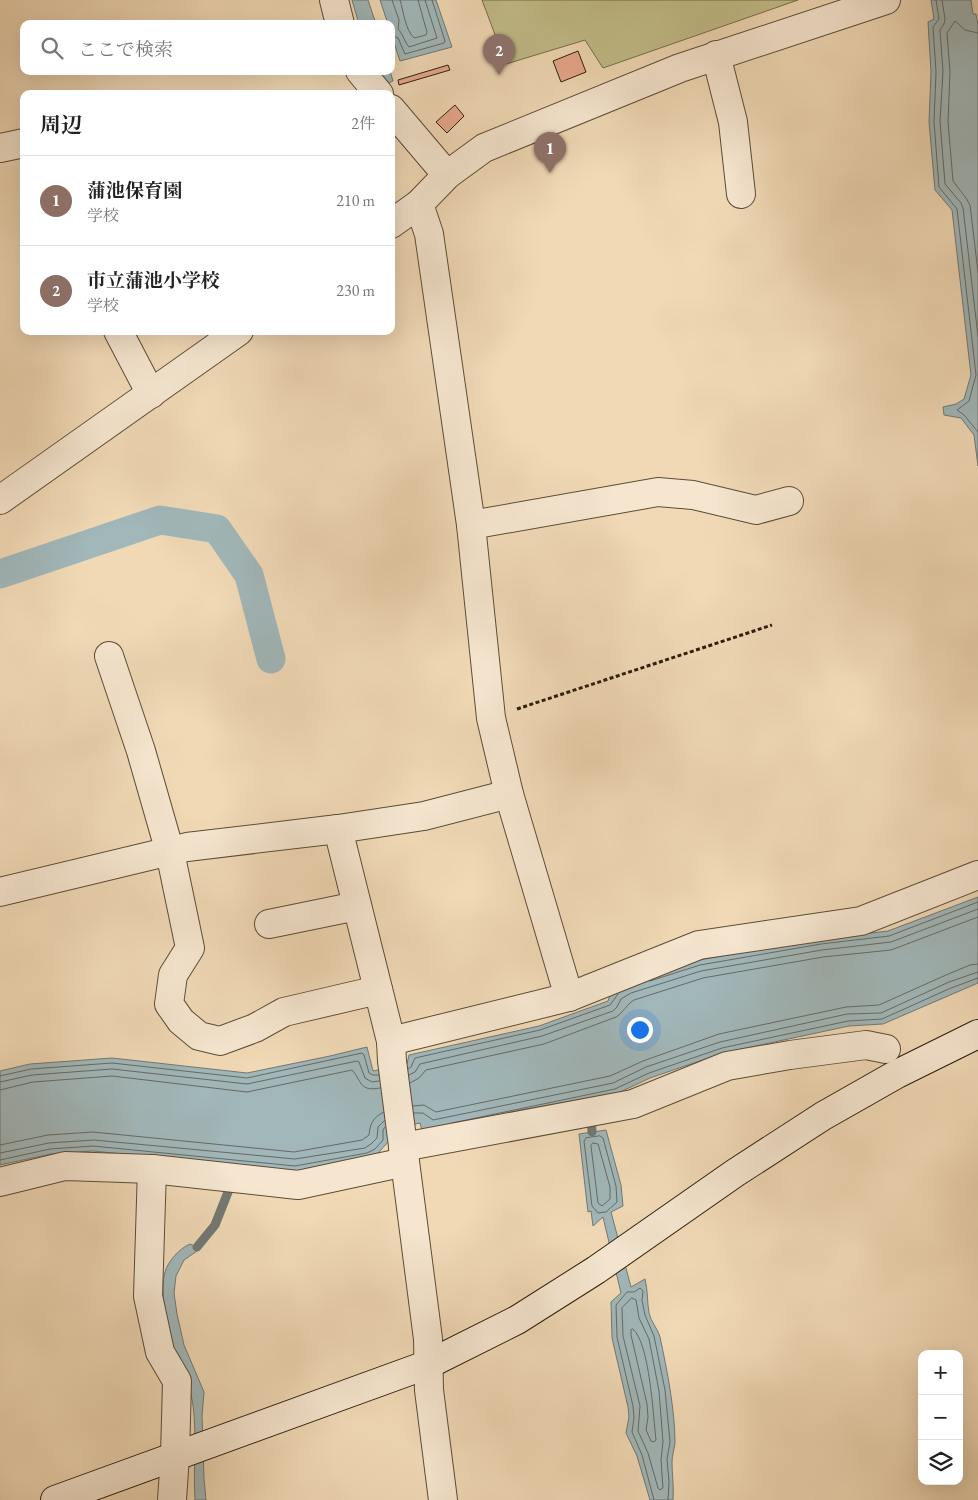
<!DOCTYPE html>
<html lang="ja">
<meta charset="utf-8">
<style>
:root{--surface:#fff;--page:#f6f6f6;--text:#222;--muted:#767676;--line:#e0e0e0;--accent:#2563eb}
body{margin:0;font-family:"EB Garamond","Noto Serif JP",serif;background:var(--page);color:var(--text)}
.controls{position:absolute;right:15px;bottom:15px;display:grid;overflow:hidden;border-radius:10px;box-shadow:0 5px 20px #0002}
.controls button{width:45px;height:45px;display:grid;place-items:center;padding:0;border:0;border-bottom:1px solid var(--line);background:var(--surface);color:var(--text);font:25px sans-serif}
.you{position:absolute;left:639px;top:1029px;width:18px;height:18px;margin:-12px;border:4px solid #fff;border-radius:50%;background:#1a73e8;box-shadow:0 0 0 8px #1a73e833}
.badge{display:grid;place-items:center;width:32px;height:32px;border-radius:50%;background:var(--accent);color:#fff;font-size:16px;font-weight:700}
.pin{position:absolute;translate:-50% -41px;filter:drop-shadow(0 1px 2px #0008)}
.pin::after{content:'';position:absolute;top:26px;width:18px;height:15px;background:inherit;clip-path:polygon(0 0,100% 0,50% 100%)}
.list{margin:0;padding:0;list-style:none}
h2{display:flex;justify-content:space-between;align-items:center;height:65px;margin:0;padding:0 20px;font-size:21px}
h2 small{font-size:16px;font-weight:400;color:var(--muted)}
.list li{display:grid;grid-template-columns:32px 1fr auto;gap:15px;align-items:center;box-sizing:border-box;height:90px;padding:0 20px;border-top:1px solid var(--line)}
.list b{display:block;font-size:19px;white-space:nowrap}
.list p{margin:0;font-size:16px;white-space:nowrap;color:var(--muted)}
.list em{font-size:16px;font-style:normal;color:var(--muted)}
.icon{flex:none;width:28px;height:28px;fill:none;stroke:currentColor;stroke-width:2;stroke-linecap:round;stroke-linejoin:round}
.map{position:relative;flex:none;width:978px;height:1500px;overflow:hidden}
.search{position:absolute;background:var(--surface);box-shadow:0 5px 20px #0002;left:20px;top:20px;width:375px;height:55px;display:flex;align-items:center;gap:12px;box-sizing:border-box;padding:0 18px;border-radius:10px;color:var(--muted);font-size:19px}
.panel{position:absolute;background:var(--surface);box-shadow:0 5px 20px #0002;left:20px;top:90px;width:375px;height:245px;border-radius:10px}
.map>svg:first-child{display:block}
.green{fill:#c2bd89;stroke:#766d4a}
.water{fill:#a1b7ba;stroke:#717974}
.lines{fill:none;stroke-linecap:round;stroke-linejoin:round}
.shore{stroke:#666a63;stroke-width:1}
.stream{stroke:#717974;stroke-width:9}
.canal{stroke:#a1b7ba;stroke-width:29}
.building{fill:#e9a88d;stroke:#2a1d0c}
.street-casing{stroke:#5c4c36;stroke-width:30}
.secondary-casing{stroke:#2a1d0c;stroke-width:30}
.path{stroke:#2a1d0c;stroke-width:3;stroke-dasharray:4 2.5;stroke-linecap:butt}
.street{stroke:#f6e6d0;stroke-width:28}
.secondary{stroke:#f6e6d0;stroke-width:28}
</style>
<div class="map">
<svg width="978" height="1500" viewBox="0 0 978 1500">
<rect width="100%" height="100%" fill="#f1d9b6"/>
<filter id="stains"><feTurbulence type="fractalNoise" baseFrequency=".004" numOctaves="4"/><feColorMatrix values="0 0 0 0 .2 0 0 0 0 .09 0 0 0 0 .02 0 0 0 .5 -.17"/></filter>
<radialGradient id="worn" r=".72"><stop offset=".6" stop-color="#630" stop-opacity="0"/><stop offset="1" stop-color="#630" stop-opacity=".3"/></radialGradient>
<path class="green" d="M482,0h316l-195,68 -18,-28 -79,24z"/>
<g class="water">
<path d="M352,0h16l8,24h-17z"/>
<path d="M380,0h56l16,47 -52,14 -9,-27v-10h-3z"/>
<path d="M931,0h40l2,14h3l2,10v442l-4,-31 -13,-17 -17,-3 -1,-8 13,-3 8,-5 7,-24 -19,-165 -17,-20 -6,-68 2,-50 -3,-50 6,-3z"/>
<path d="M378,71h12l3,10 -4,2z"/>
<path d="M978,897v86l-95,41 -34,2 -126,27 -73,25 -34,16 -193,40 -3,-11 -32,8 1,10 -11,12 -9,5 -74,13 -202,-20 -42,3 -51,11v-94l30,-7 82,-6 135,15 83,-17 37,-9 6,24 34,-7 2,-9 130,-29 69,-25 3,-9 15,-9 73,-23 121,-21 68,-8z"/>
<path d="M606,1130l15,55 2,21 -12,6 20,75 14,-8c3,12 2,22 4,34 2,9 9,16 11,24 7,33 15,73 15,106 -1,7 -3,13 -3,19 0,13 2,25 1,38h-23l-13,-44 -11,-23 3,-16 -1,-10 -16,-69 -1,-36 10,-9 -18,-76 -10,9 -2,-15 -3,1 -9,-78z"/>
<path d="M190,1244l7,3v4l-13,9 -8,16 -2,17 3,21 7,31 20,47 -2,24 2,63 2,21h-11c-2,-31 2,-64 -2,-95 -3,-22 -14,-41 -21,-62 -6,-16 -12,-54 -7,-71 3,-11 15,-24 25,-28z"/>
</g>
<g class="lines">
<g class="shore">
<path d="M392,0l7,20 -1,9c5,5 7,14 11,18l28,-9 -12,-38"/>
<path d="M400,0c4,13 5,29 14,38l12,-3 1,-3 -9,-32"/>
<path d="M936,0l3,19 -6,8 3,45 -2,50 5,65 18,22 19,166 -7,26 -12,9 7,5 14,17"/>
<path d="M942,0l3,19 -1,5 -4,6 3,42 -3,49 5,63 16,19 2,5 15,128"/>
<path d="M978,33l-13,-3 -10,-9 -8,12 3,39 -2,50 5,59 13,17 4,7 8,67"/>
<path d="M391,35l7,3 7,16 39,-11 1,-2 -13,-41"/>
<path d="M650,981l50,-16 121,-21 68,-8 89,-34"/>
<path d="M408,1069l3,-2 4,-9 125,-28 70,-25 8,-11"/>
<path d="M409,1075l6,-3 5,-8 122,-28 71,-25 4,-4 4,-8 10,-6 70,-22 121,-21 69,-8 87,-33"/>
<path d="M0,1076l31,-7 81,-6 135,15 115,-25 2,2 5,18 4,2h6"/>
<path d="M0,1082l32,-7 80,-6 135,15 110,-23 2,1 6,16 7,4 7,-1"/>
<path d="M410,1083l9,-5 7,-8 118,-26 72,-27c8,-5 10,-12 18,-17l69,-22 120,-21 68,-7 87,-33"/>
<path d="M0,1090l33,-8 79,-6 135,16 105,-22c10,11 7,22 28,18"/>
<path d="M413,1106l11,-1 12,7 174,-36 33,-15 76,-27 127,-27 33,-2 67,-30 24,-10 8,-1"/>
<path d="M414,1113h9l10,7 180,-37 33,-16 74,-25 127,-28 34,-1 68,-31 29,-10"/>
<path d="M452,1123l163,-34 34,-16 73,-25 126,-27 34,-2 69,-31 27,-10"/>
<path d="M600,1136l3,2 13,48 1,16 -11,10 -8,1 -6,-7 -8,-65 2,-3z"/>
<path d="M593,1143l5,1 12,43v12l-8,7 -4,-3 -7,-57z"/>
<path d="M0,1145l48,-10 45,-3 201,20 68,-12 7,-5c1,-11 4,-18 15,-23"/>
<path d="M0,1153l49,-10 45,-3 201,19 70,-11 6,-4 6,-6 1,-11 7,-7"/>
<path d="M0,1160l50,-11 43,-3 202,20 72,-13 8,-4 8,-9v-10l2,-3"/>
<path d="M632,1298l4,2 3,18 10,21 10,52 4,51 -2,18 2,28 -3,2 -2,-2 -10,-35 -10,-22 2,-25 -17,-70 -1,-28z"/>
<path d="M633,1329c17,15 20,87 23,111l-2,2 -3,-1 -5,-11 2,-13 -1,-13 -16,-69v-5z"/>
<path d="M654,1500l-12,-45 -10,-23 2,-14 -1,-12 -16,-69 -1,-32 11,-13h7l6,-4 3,3 -1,9 3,15 9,21 11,54 5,52 -3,17 2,23 -1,18"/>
</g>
<g class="stream">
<path d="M591,1115l1,17"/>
<path d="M197,1247l18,-22 17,-43"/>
</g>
<path class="canal" d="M0,574l160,-54 57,9 32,46 22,84"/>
</g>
<g class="building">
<path d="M578,51l8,21 -25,10 -8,-21z"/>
<path d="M448,65l2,5 -51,15 -1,-5z"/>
<path d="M455,105l9,11 -17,17 -11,-11z"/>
</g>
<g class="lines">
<g class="street-casing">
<g id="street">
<path d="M334,0l6,24"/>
<path d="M716,55l17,67 8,72"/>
<path d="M360,71l19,23"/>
<path d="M391,109l56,66"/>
<path d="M0,148l24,-5"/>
<path d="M419,204l10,30 42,291 20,193 18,76 -85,22 -86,13 53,212 178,-44 130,-52 162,-24 117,-46"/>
<path d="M391,224l28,-20 28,-29 37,-27 196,-80 206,-68"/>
<path d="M118,331l33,63"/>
<path d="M0,500l239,-169"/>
<path d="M471,525l187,-33 35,3 63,15 33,-9"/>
<path d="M109,656l32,95 29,101 20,96 -17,27 -4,29 12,17 18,15 21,5 35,-13 29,-16 94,-22"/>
<path d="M509,794l60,203"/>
<path d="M0,892l187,-45 151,-18"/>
<path d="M269,924l88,-18"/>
<path d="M391,1041l1,20 36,278 1,51 14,110"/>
<path d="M403,1147l230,-43 94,-38 63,-11 76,-10 20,4"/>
<path d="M152,1169l-4,127 12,56 17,29 -2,75 -3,44"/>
<path d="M0,1182l65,-16 87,3 146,16 107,-23"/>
</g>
</g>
<g class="secondary-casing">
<path id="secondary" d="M55,1500l374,-136 88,-44 79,-50 139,-97 88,-57 74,-42 81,-40"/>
</g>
<path class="path" d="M517,709l255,-84"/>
<use href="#street" class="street"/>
<use href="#secondary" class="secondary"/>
</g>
<rect width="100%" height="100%" filter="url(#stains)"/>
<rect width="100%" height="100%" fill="url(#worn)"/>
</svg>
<div class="controls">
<button>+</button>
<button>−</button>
<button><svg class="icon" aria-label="layers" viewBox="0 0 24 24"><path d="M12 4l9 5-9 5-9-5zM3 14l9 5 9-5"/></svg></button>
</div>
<div class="you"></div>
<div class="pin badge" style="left:550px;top:173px;background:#8d6e63">1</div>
<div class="pin badge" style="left:499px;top:75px;background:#8d6e63">2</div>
<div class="search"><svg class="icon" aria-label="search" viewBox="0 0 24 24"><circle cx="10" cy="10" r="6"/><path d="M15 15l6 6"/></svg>ここで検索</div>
<section class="panel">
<h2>周辺<small>2件</small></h2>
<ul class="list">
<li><span class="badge" style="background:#8d6e63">1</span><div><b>蒲池保育園</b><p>学校</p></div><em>210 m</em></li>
<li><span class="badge" style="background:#8d6e63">2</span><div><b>市立蒲池小学校</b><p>学校</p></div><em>230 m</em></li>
</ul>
</section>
</div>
